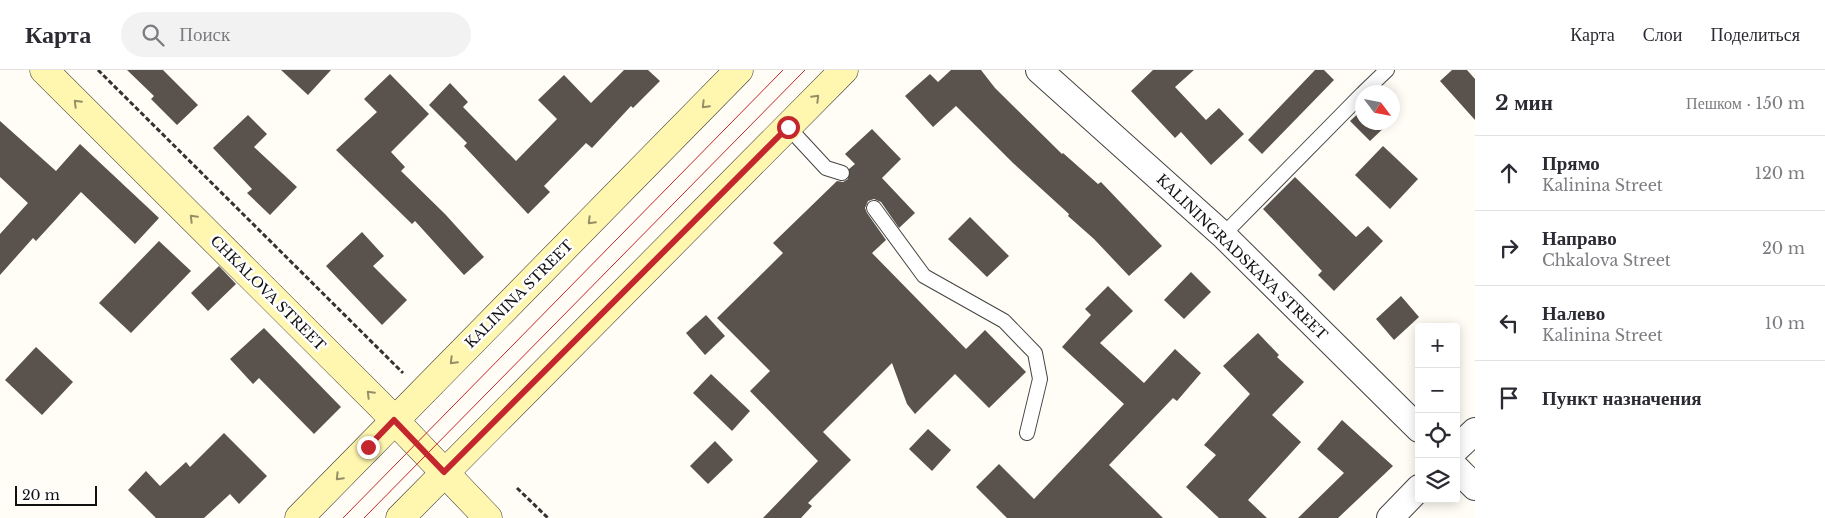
<!DOCTYPE html>
<html lang="ru">
<meta charset="utf-8">
<style>
:root{--surface:#fff;--page:#f2f2f3;--text:#2b2b33;--muted:#7c7c81;--line:#e1e1e2}
body{margin:0;font-family:"Libre Baskerville",serif;background:var(--page);color:var(--text)}
.controls{position:absolute;right:15px;bottom:15px;display:grid;overflow:hidden;border-radius:5px;box-shadow:0 2px 12px #0003}
.controls button{width:45px;height:45px;display:grid;place-items:center;padding:0;border:0;border-bottom:1px solid var(--line);background:var(--surface);color:var(--text);font:25px sans-serif}
.compass{position:absolute;left:1355px;top:15px;width:45px;height:45px;border-radius:50%;background:var(--surface);box-shadow:0 2px 12px #0003;rotate:122deg}
.scale{position:absolute;left:15px;bottom:12px;width:82px;box-sizing:border-box;padding-left:5px;border:2px solid #111;border-top:0;font-size:14px;line-height:18px;white-space:nowrap;color:#111;-webkit-text-stroke:4px #fff;paint-order:stroke}
.stop{position:absolute;width:15px;height:15px;margin:-11px;border:4px solid #c4262e;border-radius:50%;background:#fff}
.stop.end{background:#c4262e;border-color:#fff;box-shadow:0 1px 5px #0008}
.list{margin:0;padding:0;list-style:none}
h2{display:flex;justify-content:space-between;align-items:center;height:65px;margin:0;padding:0 20px;font-size:21px}
h2 small{font-size:16px;font-weight:400;color:var(--muted)}
.list li{display:grid;grid-template-columns:32px 1fr auto;gap:15px;align-items:center;box-sizing:border-box;height:75px;padding:0 20px;border-top:1px solid var(--line)}
.list b{display:block;font-size:19px;white-space:nowrap}
.list p{margin:0;font-size:16px;white-space:nowrap;color:var(--muted)}
.list em{font-size:16px;font-style:normal;color:var(--muted)}
.icon{flex:none;width:28px;height:28px;fill:none;stroke:currentColor;stroke-width:2;stroke-linecap:round;stroke-linejoin:round}
.map{position:relative;flex:none;width:1475px;height:448px;overflow:hidden}
header{display:flex;align-items:center;gap:30px;box-sizing:border-box;height:70px;padding:0 25px;background:var(--surface);border-bottom:1px solid var(--line)}
header strong{font-size:24px}
nav{display:flex;gap:28px;margin-inline-start:auto;font-size:18px}
.search{width:350px;height:45px;background:var(--page);display:flex;align-items:center;gap:12px;box-sizing:border-box;padding:0 18px;border-radius:28px;color:var(--muted);font-size:19px}
main{display:flex}
aside{flex:1;background:var(--surface)}
.map>svg:first-child{display:block}
.building{fill:#5a524d}
.lines{fill:none;stroke-linecap:round;stroke-linejoin:round}
.lane-casing{stroke:#444;stroke-width:16}
.street-casing{stroke:#444;stroke-width:28}
.secondary-casing{stroke:#333;stroke-width:29}
.path{stroke:#333;stroke-width:3;stroke-dasharray:5 2.5;stroke-linecap:butt}
.lane{stroke:#fff;stroke-width:14}
.street{stroke:#fff;stroke-width:26}
.secondary{stroke:#fff6b0;stroke-width:28}
.tram{stroke:#c4262e;stroke-width:1}
.oneway{stroke:#948f68}
.route{stroke:#c4262e;stroke-width:6}
.labels{text-anchor:middle;stroke-width:5;stroke-linejoin:round;paint-order:stroke}
.street-label{font-size:14px;fill:#111;stroke:#fff}
</style>
<header>
<strong>Карта</strong>
<div class="search"><svg class="icon" aria-label="search" viewBox="0 0 24 24"><circle cx="10" cy="10" r="6"/><path d="M15 15l6 6"/></svg>Поиск</div>
<nav><a>Карта</a><a>Слои</a><a>Поделиться</a></nav>
</header>
<main>
<div class="map">
<svg width="1475" height="448" viewBox="0 0 1475 448">
<rect width="100%" height="100%" fill="#fffdf5"/>
<g class="building">
<path d="M127,0h36l35,35 -21,20 -26,-26 3,-3z"/>
<path d="M281,0h50l-23,25z"/>
<path d="M624,0h24l12,11 -27,27 -2,-2 -39,42 -6,-5 -42,43 6,6 -22,22 -64,-68 3,-3 -38,-38 21,-22 18,19 -5,5 53,54 41,-42 -19,-19 26,-25 27,28z"/>
<path d="M951,0h30l14,18 67,66 1,-1 35,31 3,-2 61,64 -33,30 -35,-37 -26,-23 1,-2 -56,-51 -57,-57 -23,21 -28,-31 25,-22 8,8z"/>
<path d="M1153,0h41l-19,17 31,33 13,-12 25,26 -33,31 -30,-33 -6,6 -44,-47z"/>
<path d="M1315,0h9l10,10 -72,74 -14,-14z"/>
<path d="M1452,0h15l8,9v41l-35,-39z"/>
<path d="M390,4l39,40 -38,38 14,15 -4,4 44,43 39,43 -20,18 -49,-54 -3,3 -76,-74 41,-38 -13,-13z"/>
<path d="M1362,40v12h28l-20,19 -20,-20z"/>
<path d="M248,45l19,19 -13,13 43,40 -27,28 -23,-22 5,-4 -39,-41z"/>
<path d="M0,51l56,50 24,-27 79,74 -24,26 -54,-52 -45,49 -3,-3 -33,37v-41l28,-31 -28,-26z"/>
<path d="M872,59l29,30 -19,19 33,35 -16,15 -18,-26 -7,-3 -6,2 -3,7 2,5 19,27 -14,13 94,96 19,-19 41,42 -37,36 -34,-34 -40,40 -8,-10 -15,-41 -69,69 28,28 -43,43 4,3 -11,12h-38l55,-57 -68,-70 20,-20 -53,-53 66,-65 -10,-10 64,-62 6,1 5,-3 1,-10 6,-5 -10,-10z"/>
<path d="M1383,76l35,33 -28,30 -35,-34z"/>
<path d="M1295,107l61,60 12,-11 15,15 -49,50 -16,-16 4,-4 -59,-62z"/>
<path d="M970,147l39,39 -22,21 -39,-38z"/>
<path d="M362,162l22,24 -11,10 34,34 -25,25 -56,-59z"/>
<path d="M159,171l32,30 -60,62 -32,-30z"/>
<path d="M219,196l17,18 -28,27 -17,-18z"/>
<path d="M1191,202l20,20 -27,27 -20,-19z"/>
<path d="M1108,216l25,25 -33,32 44,40 31,-34 26,24 -24,28 -4,-3 -64,67 54,53h-156l-31,-31 23,-23 35,35 90,-95 -62,-57 29,-32 -6,-6z"/>
<path d="M1401,226l18,21 -25,23 -18,-21z"/>
<path d="M706,245l19,21 -20,19 -19,-22z"/>
<path d="M264,258l77,79 -27,27 -55,-56 -6,6 -23,-25z"/>
<path d="M1258,263l21,22 -2,2 27,25 -32,33 29,27 -53,58 19,18h-48l-33,-31 30,-32 -12,-10 46,-51 -27,-28z"/>
<path d="M36,277l37,35 -31,33 -37,-35z"/>
<path d="M711,304l39,37 -18,20 -39,-38z"/>
<path d="M1342,350l51,46 -55,52h-40l46,-45 -27,-24z"/>
<path d="M928,359l23,21 -19,21 -23,-22z"/>
<path d="M224,363l43,43 -28,28 -9,-10 -26,24h-48l-28,-28 18,-19 14,15 26,-24 4,5z"/>
<path d="M715,371l18,19 -25,24 -18,-18z"/>
</g>
<g class="lines">
<g class="lane-casing">
<g id="lane">
<path d="M1364,22l23,-22"/>
<path d="M788,57l38,41 16,5"/>
<path d="M874,138l50,68 80,45 31,32 5,26 -13,54"/>
<path d="M1223,165l139,-141"/>
</g>
</g>
<g class="street-casing">
<g id="street">
<path d="M1039,0l184,165 196,194"/>
<path d="M1456,379l19,-18"/>
<path d="M1456,398l19,19"/>
<path d="M1390,448l29,-30"/>
</g>
</g>
<g class="secondary-casing">
<g id="secondary">
<path d="M44,0l336,335 108,113"/>
<path d="M299,448l440,-448"/>
<path d="M400,448l444,-448"/>
</g>
</g>
<g class="path">
<path d="M98,0l305,303"/>
<path d="M517,418l31,30"/>
</g>
<use href="#lane" class="lane"/>
<use href="#street" class="street"/>
<use href="#secondary" class="secondary"/>
<g class="tram">
<path d="M343,448l440,-448"/>
<path d="M364,448l441,-448"/>
</g>
</g>
<defs><path id="oneway-chevron" d="M-2-3.5L2.5 0L-2 3.5" fill="none" stroke-width="1.6" stroke-linecap="round" stroke-linejoin="round" transform="scale(1.25)"/></defs>
<g class="oneway">
<use href="#oneway-chevron" transform="translate(816 28) rotate(-45)"/>
<use href="#oneway-chevron" transform="translate(77 33) rotate(-135)"/>
<use href="#oneway-chevron" transform="translate(705 35) rotate(135)"/>
<use href="#oneway-chevron" transform="translate(193 148) rotate(-135)"/>
<use href="#oneway-chevron" transform="translate(591 151) rotate(135)"/>
<use href="#oneway-chevron" transform="translate(453 291) rotate(135)"/>
<use href="#oneway-chevron" transform="translate(370 324) rotate(-135)"/>
<use href="#oneway-chevron" transform="translate(339 407) rotate(134)"/>
</g>
<g class="lines">
<path class="route" d="M368,377l26,-27 50,52 344,-345"/>
</g>
<g class="labels">
<g class="street-label">
<text transform="translate(1242 187) rotate(44)" y="5">KALININGRADSKAYA STREET</text>
<text transform="translate(268 223) rotate(45)" y="5">CHKALOVA STREET</text>
<text transform="translate(519 224) rotate(-45)" y="5">KALININA STREET</text>
</g>
</g>
</svg>
<div class="controls">
<button>+</button>
<button>−</button>
<button><svg class="icon" aria-label="locate" viewBox="0 0 24 24"><circle cx="12" cy="12" r="6"/><path d="M12 2v4M12 18v4M2 12h4M18 12h4"/></svg></button>
<button><svg class="icon" aria-label="layers" viewBox="0 0 24 24"><path d="M12 4l9 5-9 5-9-5zM3 14l9 5 9-5"/></svg></button>
</div>
<svg class="compass" viewBox="-18 -18 36 36"><path d="M0-13l5 13h-10z" fill="#e53935"/><path d="M0 13l5-13h-10z" fill="#7c7c81"/></svg>
<div class="scale">20 m</div>
<div class="stop" style="left:788px;top:57px"></div>
<div class="stop end" style="left:368px;top:377px"></div>
</div>
<aside>
<h2>2 мин<small>Пешком · 150 m</small></h2>
<ul class="list">
<li><svg class="icon" aria-label="ahead" viewBox="0 0 24 24"><path d="M12 20V5M6 11l6-6 6 6"/></svg><div><b>Прямо</b><p>Kalinina Street</p></div><em>120 m</em></li>
<li><svg class="icon" aria-label="right" viewBox="0 0 24 24"><path d="M7 20v-9h11M14 6l5 5-5 5"/></svg><div><b>Направо</b><p>Chkalova Street</p></div><em>20 m</em></li>
<li><svg class="icon" aria-label="left" viewBox="0 0 24 24"><path d="M17 20v-9H6M10 6l-5 5 5 5"/></svg><div><b>Налево</b><p>Kalinina Street</p></div><em>10 m</em></li>
<li><svg class="icon" aria-label="arrive" viewBox="0 0 24 24"><path d="M6 21V4h12l-3 4 3 4H6"/></svg><div><b>Пункт назначения</b></div></li>
</ul>
</aside>
</main>
